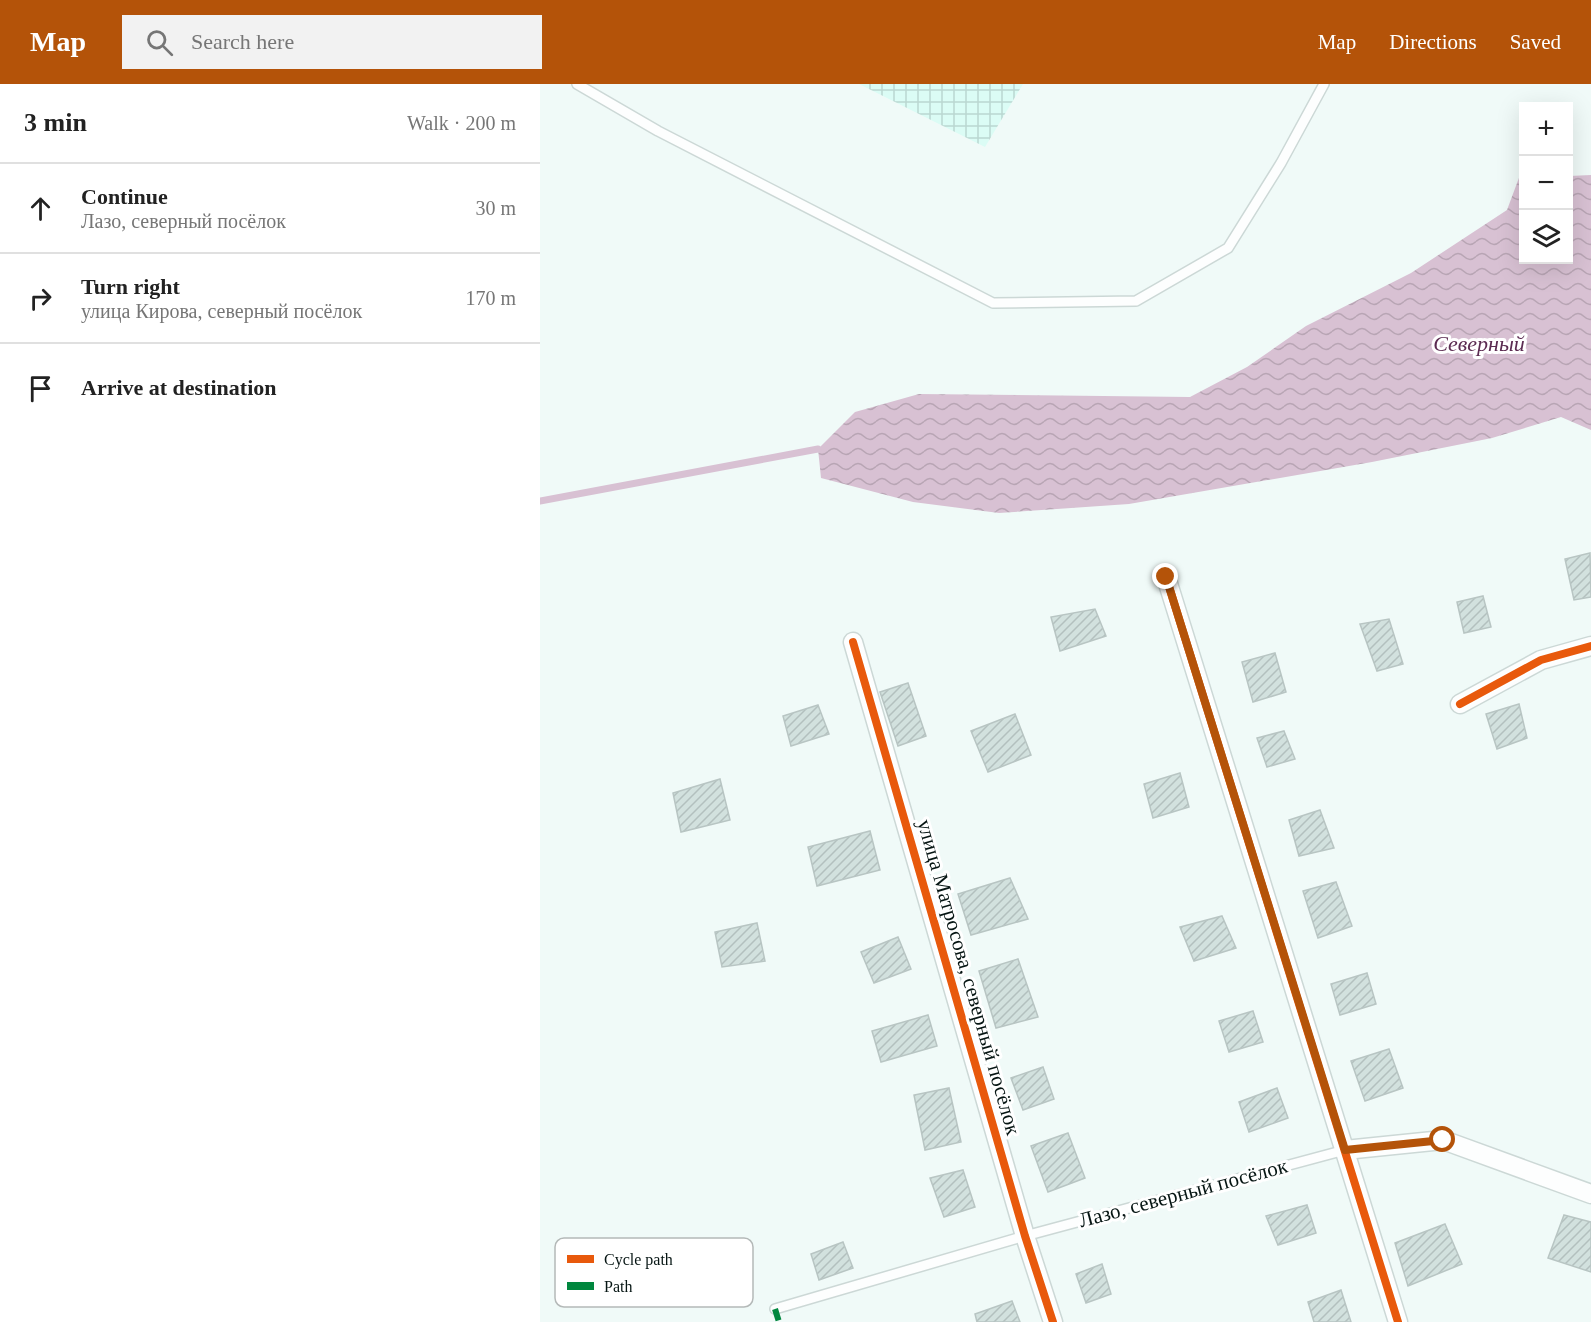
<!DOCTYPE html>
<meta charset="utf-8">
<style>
:root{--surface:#fff;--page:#f2f2f2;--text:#222;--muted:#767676;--line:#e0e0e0;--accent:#b45309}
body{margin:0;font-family:"Times New Roman",serif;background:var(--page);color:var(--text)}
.controls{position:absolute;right:18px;top:18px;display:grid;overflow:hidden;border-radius:0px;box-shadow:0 6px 24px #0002}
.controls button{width:54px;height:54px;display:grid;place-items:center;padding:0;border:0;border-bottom:2px solid var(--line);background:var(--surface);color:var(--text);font:30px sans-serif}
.stop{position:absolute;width:18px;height:18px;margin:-14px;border:4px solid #b45309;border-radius:50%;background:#fff}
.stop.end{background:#b45309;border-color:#fff;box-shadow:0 2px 6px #0008}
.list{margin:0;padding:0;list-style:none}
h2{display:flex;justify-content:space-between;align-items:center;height:78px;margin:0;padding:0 24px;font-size:26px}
h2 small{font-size:20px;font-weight:400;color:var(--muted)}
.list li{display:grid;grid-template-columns:39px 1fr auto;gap:18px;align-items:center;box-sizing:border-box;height:90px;padding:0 24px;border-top:2px solid var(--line)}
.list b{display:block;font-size:22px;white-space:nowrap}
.list p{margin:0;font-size:20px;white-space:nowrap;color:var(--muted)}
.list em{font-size:20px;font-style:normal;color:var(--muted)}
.icon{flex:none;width:33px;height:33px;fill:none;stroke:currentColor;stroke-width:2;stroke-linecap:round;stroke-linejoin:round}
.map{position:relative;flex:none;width:1051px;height:1238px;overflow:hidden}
header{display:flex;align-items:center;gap:36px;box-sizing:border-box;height:84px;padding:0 30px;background:var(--accent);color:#fff}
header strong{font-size:28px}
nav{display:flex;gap:33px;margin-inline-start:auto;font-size:21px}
.search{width:420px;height:54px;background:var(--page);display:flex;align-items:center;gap:15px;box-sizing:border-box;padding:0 21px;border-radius:0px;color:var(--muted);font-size:22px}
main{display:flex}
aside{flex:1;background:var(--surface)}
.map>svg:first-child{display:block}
.industrial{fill:url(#industrial-grid)}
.water{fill:url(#water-waves)}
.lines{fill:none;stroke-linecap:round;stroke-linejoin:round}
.stream{stroke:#d8c1d3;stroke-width:7}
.building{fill:url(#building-hatch);stroke:#b8c5c3;stroke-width:1.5}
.lane-casing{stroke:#ccd8d6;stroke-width:12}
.street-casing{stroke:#ccd8d6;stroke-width:21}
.lane{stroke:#fdfefe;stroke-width:9}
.street{stroke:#fdfefe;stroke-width:18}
.quiet{stroke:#00873e;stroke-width:6;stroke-dasharray:12 6;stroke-linecap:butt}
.cycleway-casing{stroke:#fff;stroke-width:11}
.cycleway{stroke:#e8590c;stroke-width:8}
.route{stroke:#b45309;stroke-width:8}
.labels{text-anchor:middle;stroke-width:6;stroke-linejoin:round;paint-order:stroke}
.street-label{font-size:21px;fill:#061513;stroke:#fff}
.water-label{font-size:22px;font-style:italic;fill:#5c2c52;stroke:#fff}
.key{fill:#fff;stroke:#b4b9b8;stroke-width:1.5}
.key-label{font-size:16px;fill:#061513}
</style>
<header>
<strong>Map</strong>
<div class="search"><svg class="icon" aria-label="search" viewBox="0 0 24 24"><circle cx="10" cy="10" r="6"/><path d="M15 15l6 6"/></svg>Search here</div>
<nav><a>Map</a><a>Directions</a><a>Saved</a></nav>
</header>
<main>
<aside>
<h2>3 min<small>Walk · 200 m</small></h2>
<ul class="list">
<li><svg class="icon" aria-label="ahead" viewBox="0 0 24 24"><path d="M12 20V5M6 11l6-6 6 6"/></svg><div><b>Continue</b><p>Лазо, северный посёлок</p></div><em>30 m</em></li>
<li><svg class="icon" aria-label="right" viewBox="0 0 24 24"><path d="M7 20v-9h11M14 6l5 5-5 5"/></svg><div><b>Turn right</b><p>улица Кирова, северный посёлок</p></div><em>170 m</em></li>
<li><svg class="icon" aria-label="arrive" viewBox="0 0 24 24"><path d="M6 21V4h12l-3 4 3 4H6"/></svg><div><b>Arrive at destination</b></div></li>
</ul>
</aside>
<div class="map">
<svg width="1051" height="1238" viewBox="0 0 1051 1238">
<defs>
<pattern id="industrial-grid" width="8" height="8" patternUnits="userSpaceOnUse" patternTransform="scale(1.5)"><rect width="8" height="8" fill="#dbfcf5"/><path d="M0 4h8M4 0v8" fill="none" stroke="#bad7d1"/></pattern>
<pattern id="water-waves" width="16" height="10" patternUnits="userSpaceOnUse" patternTransform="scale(1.5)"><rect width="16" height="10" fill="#d8c1d3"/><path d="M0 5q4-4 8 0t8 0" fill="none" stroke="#b8a5b4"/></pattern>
<pattern id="building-hatch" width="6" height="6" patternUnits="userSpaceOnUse" patternTransform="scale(1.5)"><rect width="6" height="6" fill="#d2e1de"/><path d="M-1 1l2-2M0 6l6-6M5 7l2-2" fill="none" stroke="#b3c0be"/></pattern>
</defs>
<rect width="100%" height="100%" fill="#f0faf8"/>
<path class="industrial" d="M319,0h164l-38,63z"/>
<path class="water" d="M983,83l1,93h44l1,-84 22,-1v255l-30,-13 -69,21 -120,24 -243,42 -130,9 -86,-11 -92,-24 -3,-29 37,-37 64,-18 271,3 57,-30 59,-41 105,-53 96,-63z"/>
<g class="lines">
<path class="stream" d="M0,417l278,-52"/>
</g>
<g class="building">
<path d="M1050,469l1,44 -17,3 -9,-41z"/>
<path d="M943,512l8,31 -27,6 -7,-31z"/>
<path d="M555,525l11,27 -46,15 -9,-34z"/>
<path d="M849,535l14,45 -26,7 -17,-47z"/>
<path d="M735,569l11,39 -33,10 -11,-40z"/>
<path d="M368,599l18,53 -28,10 -18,-54z"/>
<path d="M979,620l8,34 -30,11 -11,-35z"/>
<path d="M278,621l11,29 -38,12 -8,-30z"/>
<path d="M475,630l16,41 -43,17 -17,-41z"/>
<path d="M744,647l11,28 -28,8 -10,-29z"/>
<path d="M640,689l9,34 -36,11 -9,-34z"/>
<path d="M180,695l10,41 -49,12 -8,-39z"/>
<path d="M780,726l14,38 -35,8 -10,-36z"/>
<path d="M330,747l10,39 -63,16 -9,-39z"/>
<path d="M470,794l18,41 -57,16 -13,-41z"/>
<path d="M796,798l16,44 -34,12 -15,-47z"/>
<path d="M682,832l14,32 -42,13 -14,-34z"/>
<path d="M217,839l8,38 -43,6 -7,-35z"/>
<path d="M358,853l13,32 -37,14 -13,-31z"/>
<path d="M478,875l20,58 -42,11 -17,-57z"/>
<path d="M827,889l9,31 -36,11 -9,-31z"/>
<path d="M713,927l10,31 -34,10 -10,-31z"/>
<path d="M388,931l9,31 -56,16 -9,-31z"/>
<path d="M849,965l14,39 -38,13 -14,-40z"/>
<path d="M503,983l11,32 -31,11 -12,-32z"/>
<path d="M409,1004l12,54 -36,8 -11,-55z"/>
<path d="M737,1004l11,30 -39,14 -10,-30z"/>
<path d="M528,1049l17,45 -37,14 -17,-46z"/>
<path d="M423,1086l12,37 -31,10 -14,-39z"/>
<path d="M767,1121l9,28 -38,12 -12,-29z"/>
<path d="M1024,1131l27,7v50l-43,-14z"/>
<path d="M905,1140l17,40 -54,22 -13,-43z"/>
<path d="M303,1158l10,26 -34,12 -8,-26z"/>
<path d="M562,1180l9,30 -25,9 -10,-29z"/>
<path d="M801,1206l10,32h-37l-6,-20z"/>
<path d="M472,1217l8,21h-43l-2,-8z"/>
</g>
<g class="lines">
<g class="lane-casing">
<g id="lane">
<path d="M37,0l81,47 335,172 143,-2 92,-53 53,-85 43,-79"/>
<path d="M235,1225l250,-73 320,-86"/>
</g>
</g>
<g class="street-casing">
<g id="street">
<path d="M626,493l232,745"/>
<path d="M313,558l172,594 28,86"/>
<path d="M920,620l81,-44 50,-14"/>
<path d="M805,1066l98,-10 148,54"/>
</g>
</g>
<use href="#lane" class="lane"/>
<use href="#street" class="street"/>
<path class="quiet" d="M235,1225l4,13"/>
<g class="cycleway-casing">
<g id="cycleway">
<path d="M626,493l232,745"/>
<path d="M313,558l172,594 28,86"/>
<path d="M920,620l81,-44 50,-14"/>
</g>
</g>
<use href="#cycleway" class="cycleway"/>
</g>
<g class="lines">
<path class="route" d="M626,493l179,573 98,-10"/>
</g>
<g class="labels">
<g class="street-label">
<text transform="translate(429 893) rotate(74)" y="7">улица Матросова, северный посёлок</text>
<text transform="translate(643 1109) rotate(-15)" y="7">Лазо, северный посёлок</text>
</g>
<g class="water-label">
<text x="939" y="267">Северный</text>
</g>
</g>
<rect x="15" y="1154" width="198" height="69" rx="9" class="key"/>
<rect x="27" y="1171" width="27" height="8" fill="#e8590c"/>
<rect x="27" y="1198" width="27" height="8" fill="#00873e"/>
<g class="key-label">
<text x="64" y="1181">Cycle path</text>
<text x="64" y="1208">Path</text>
</g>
</svg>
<div class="controls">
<button>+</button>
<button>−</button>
<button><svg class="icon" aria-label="layers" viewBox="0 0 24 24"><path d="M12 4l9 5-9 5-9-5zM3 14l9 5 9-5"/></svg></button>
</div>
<div class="stop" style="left:903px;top:1056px"></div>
<div class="stop end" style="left:626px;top:493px"></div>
</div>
</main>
